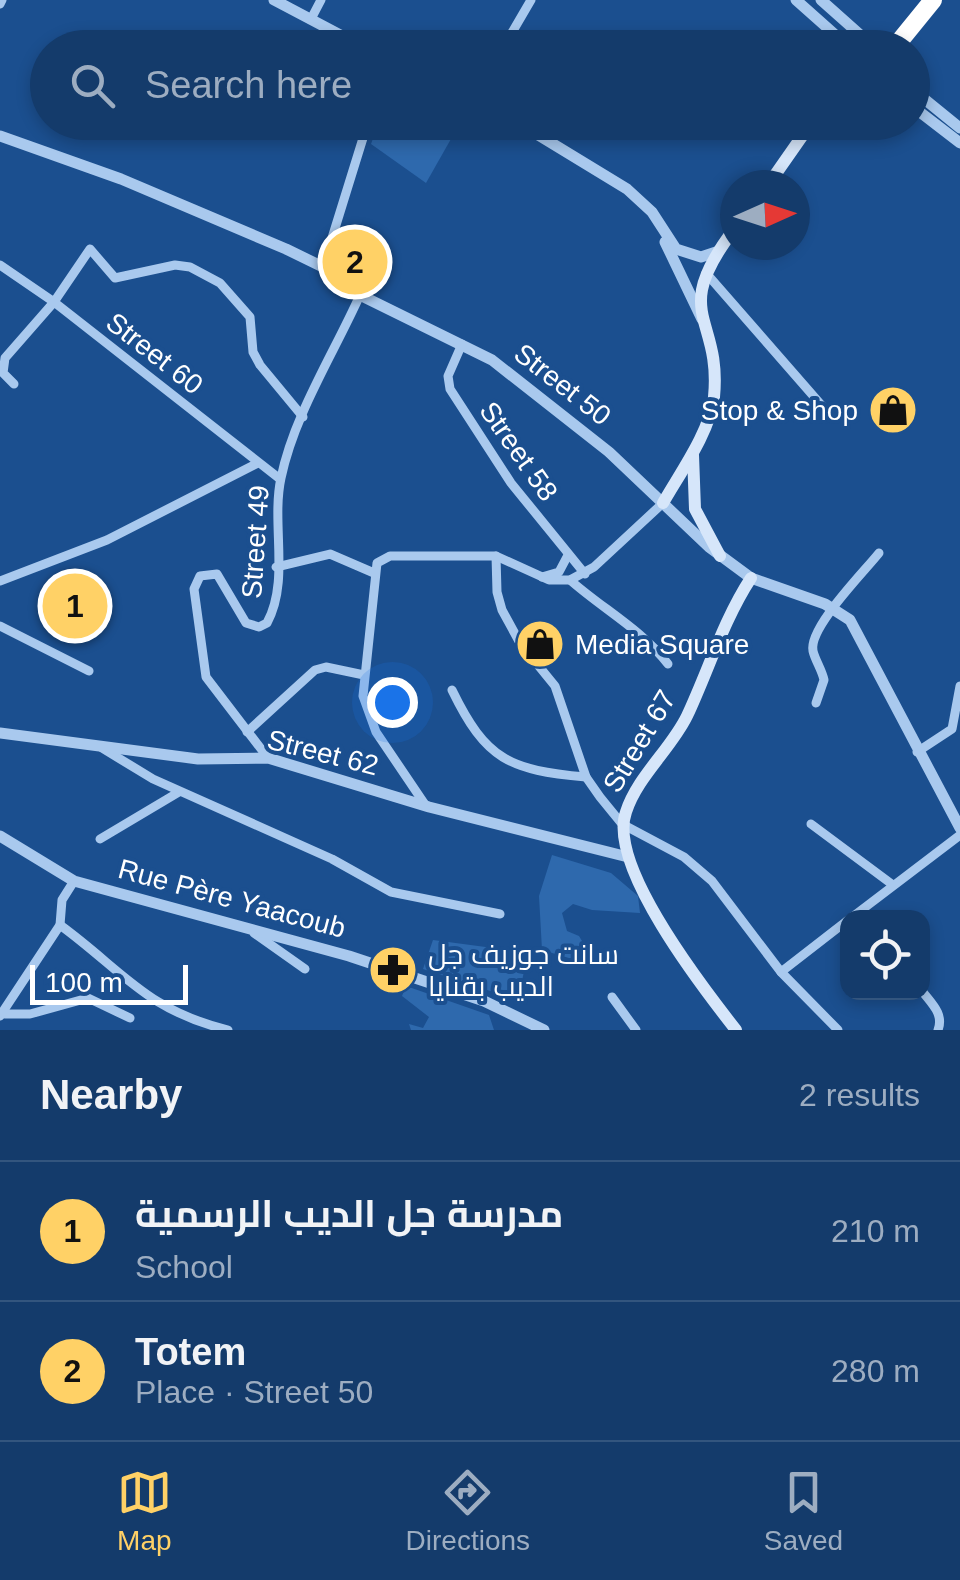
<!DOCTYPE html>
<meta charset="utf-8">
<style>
:root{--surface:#143b6b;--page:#1d4271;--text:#f1f3f6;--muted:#9dadc1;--line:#33557e;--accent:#ffd166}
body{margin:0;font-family:Arial,Cairo,sans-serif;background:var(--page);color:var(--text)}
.controls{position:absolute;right:30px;bottom:30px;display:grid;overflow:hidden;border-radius:20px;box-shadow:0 5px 15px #0003}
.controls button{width:90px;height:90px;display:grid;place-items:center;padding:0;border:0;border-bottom:2px solid var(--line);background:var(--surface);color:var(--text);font:50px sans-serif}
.compass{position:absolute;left:720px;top:170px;width:90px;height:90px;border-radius:50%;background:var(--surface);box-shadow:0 5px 15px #0003;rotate:87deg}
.scale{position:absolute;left:30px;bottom:25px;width:158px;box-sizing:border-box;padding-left:10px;border:5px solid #fff;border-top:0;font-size:28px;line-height:35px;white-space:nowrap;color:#fff;-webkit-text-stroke:8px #1b4f8f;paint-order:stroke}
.you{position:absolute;left:392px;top:702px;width:35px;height:35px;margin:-25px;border:8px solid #fff;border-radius:50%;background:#1a73e8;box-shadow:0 0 0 15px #1a73e833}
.badge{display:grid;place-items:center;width:65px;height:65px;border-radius:50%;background:var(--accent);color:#111;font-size:32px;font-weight:700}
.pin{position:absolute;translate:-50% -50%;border:5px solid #fff;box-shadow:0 2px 10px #0006}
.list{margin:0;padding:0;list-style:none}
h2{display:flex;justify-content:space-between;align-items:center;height:130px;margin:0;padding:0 40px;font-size:42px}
h2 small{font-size:32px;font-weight:400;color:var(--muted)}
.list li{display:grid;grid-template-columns:65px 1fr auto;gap:30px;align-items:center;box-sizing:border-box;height:140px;padding:0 40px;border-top:2px solid var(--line)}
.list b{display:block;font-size:38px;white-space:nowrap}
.list p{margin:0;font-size:32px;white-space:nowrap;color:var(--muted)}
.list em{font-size:32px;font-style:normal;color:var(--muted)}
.icon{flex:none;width:55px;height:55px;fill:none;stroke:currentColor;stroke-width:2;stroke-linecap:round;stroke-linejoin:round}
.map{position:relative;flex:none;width:960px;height:1030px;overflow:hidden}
.search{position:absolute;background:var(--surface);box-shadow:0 5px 15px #0003;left:30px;right:30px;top:30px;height:110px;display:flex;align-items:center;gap:25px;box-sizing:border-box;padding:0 35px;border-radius:55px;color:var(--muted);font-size:38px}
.sheet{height:410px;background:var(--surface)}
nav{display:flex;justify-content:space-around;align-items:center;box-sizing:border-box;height:140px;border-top:2px solid var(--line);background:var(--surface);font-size:28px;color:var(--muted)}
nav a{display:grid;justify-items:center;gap:5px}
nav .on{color:var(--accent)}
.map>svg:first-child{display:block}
.green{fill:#2e69ad}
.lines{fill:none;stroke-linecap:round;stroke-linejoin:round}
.minor{stroke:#a9c9ee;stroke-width:9}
.tertiary{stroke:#a9c9ee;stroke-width:11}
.secondary{stroke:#d6e6fa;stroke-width:12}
.motorway{stroke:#fff;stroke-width:18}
.labels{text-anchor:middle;stroke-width:8;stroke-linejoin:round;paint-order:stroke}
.street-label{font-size:28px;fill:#fff;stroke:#1b4f8f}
.poi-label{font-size:28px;fill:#fff;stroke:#1b4f8f;text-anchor:start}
</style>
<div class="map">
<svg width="960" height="1030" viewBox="0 0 960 1030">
<rect width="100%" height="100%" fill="#1b4f8f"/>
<g class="green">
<path d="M379,122h81v1l-34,60 -55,-39z"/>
<path d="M552,855l59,18 27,23 2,17 -48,-3 -19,-6 -11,9 5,18 12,5 6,10 -6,15 -37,-11 -3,-54z"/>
<path d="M433,940l75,10 19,7 -9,43 -95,-31z"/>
<path d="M406,986l83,29 5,15h-83l-2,-6 14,4 6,-11 -27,-21z"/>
</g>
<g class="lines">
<g class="minor">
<path d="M0,4l2,-4"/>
<path d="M311,19l10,-19"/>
<path d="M503,48l28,-48"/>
<path d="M0,265l54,37 226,177"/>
<path d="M323,267l45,-145"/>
<path d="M706,273l117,134"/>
<path d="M462,344l-14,32 2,13 61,94 74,91"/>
<path d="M14,384l-11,-11 2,-15 49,-56 36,-53 25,29 60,-13 15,2 30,16 30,34 3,35 7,13 43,52"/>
<path d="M496,556l1,36 5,18 18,33 35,43 31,91 14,20 22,27 62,33 28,24 69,91 57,58"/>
<path d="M276,567l54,-13 44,19"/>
<path d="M542,577l17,-5 9,-17"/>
<path d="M570,580c34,30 71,49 98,84"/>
<path d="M0,581l107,-41 149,-76"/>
<path d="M0,626l89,45"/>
<path d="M452,690c34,70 57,80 134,87"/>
<path d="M816,703l8,-23c-2,-10 -9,-20 -11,-29 -5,-23 51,-79 66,-98"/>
<path d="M247,732l68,-62 11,-3 38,8"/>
<path d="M102,748l51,31 179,80 59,33 109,22"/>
<path d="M917,752l35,-23 8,-43"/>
<path d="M268,758l-62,-81 -12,-88 6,-13 17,-2 29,49 13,4 8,-4c23,-42 4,-99 14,-145 13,-63 53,-125 79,-183"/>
<path d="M426,806l-50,-74 -13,-36 14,-133 13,-7h106l53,24h21l24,-13 69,-64"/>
<path d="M811,824l82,61"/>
<path d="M100,839l79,-47"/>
<path d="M851,918l109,-83"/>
<path d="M60,925c63,46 86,85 168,105"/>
<path d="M254,933l51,36"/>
<path d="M781,972l67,-52"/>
<path d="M922,991c10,13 22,23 16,39"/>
<path d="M612,997l24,33"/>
<path d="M5,1014h25l58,-16 42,20"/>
<path d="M0,1016l60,-91 2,-25 12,-19"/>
</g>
<g class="tertiary">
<path d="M274,0l91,48"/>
<path d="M796,0l54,48"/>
<path d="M821,0l54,48"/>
<path d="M912,89l48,39"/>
<path d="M912,106l48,37"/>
<path d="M517,122l110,67 25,23 24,37 25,8 15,-5"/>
<path d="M0,136l121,43 165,70 37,18 37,28 132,65 117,92 100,95 42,31 74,26 25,16 110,208"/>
<path d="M665,242l37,77"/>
<path d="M0,733l198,26 70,-1 161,49 199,50"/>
<path d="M0,836l74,45 275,75 135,45 60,29"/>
</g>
<g class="secondary">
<path d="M768,185l44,-63"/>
<path d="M693,455l2,54 25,47"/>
<path d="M663,503c17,-30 47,-71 51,-106 8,-83 -46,-81 21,-169"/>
<path d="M736,1030c-33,-42 -129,-165 -110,-218 11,-35 45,-63 61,-96 22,-47 36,-95 64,-138"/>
</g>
<path class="motorway" d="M894,48l39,-48"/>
</g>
<defs>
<g id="shop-disc" transform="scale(2.5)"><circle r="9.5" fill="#ffd166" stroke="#1b4f8f"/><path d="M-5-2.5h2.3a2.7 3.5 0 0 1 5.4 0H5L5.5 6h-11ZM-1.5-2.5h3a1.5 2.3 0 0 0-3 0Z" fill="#111"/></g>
<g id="pharmacy-disc" transform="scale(2.5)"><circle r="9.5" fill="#ffd166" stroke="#1b4f8f"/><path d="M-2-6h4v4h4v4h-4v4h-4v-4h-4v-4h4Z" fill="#111"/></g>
</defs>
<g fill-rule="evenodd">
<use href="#shop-disc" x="893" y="410"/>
<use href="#shop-disc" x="540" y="644"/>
<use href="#pharmacy-disc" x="393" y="970"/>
</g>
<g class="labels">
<g class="street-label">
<text transform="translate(155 353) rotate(38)" y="10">Street 60</text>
<text transform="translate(563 384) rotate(38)" y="10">Street 50</text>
<text transform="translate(519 451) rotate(55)" y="10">Street 58</text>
<text transform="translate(255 542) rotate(-86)" y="10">Street 49</text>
<text transform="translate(639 741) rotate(-59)" y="10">Street 67</text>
<text transform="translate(323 752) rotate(14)" y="10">Street 62</text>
<text transform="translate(232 898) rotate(15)" y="10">Rue Père Yaacoub</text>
</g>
<g class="poi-label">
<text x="858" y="420" text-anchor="end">Stop &amp; Shop</text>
<text x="575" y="654">Media Square</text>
<text x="428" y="964">سانت جوزيف جل<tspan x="428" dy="32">الديب بقنايا</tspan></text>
</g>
</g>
</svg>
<div class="controls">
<button><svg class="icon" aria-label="locate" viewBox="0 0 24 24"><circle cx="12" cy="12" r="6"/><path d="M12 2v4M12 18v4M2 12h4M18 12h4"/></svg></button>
</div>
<svg class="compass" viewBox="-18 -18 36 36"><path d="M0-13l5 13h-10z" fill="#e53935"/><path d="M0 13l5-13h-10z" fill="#9dadc1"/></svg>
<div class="scale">100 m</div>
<div class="you"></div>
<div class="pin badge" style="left:75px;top:606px">1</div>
<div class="pin badge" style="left:355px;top:262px">2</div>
<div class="search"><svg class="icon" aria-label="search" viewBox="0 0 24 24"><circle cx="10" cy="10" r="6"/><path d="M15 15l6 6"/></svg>Search here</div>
</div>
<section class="sheet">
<h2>Nearby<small>2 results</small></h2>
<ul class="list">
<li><span class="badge">1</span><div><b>مدرسة جل الديب الرسمية</b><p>School</p></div><em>210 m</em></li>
<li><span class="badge">2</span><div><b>Totem</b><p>Place · Street 50</p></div><em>280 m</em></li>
</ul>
</section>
<nav>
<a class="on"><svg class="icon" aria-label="map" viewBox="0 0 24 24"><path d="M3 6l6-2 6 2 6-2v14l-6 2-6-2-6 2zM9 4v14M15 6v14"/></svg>Map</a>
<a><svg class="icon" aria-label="directions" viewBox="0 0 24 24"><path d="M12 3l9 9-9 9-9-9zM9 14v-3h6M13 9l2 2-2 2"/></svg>Directions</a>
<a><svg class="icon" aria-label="saved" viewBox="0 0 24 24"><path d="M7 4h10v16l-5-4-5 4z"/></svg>Saved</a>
</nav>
